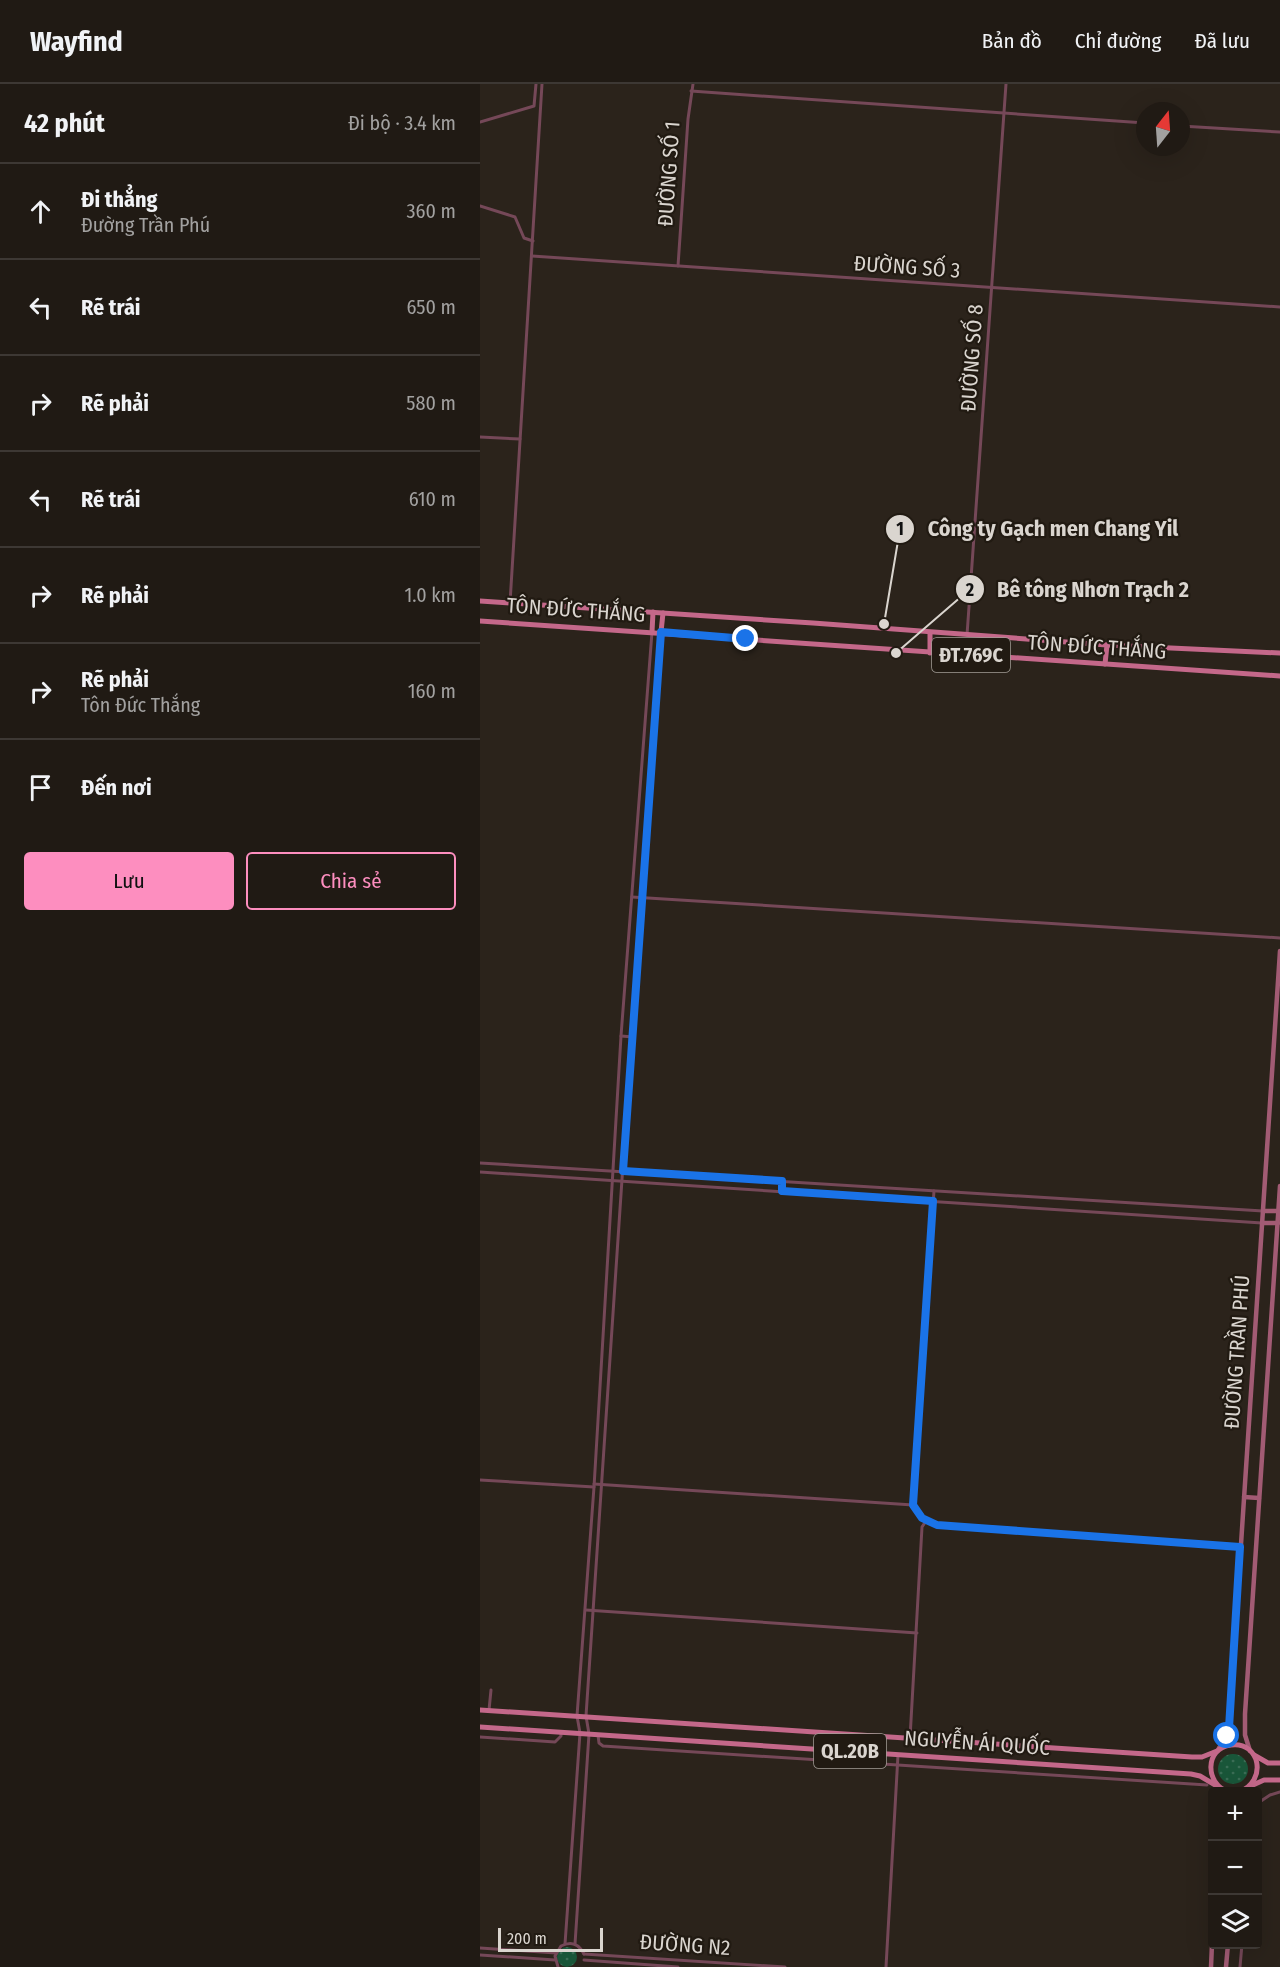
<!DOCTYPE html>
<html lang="vi">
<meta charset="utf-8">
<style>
:root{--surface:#201a14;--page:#28231d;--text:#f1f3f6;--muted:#a2a1a0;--line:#3d3834;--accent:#fd8ebf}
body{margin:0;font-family:"Fira Sans Condensed",sans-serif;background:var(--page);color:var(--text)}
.controls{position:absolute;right:18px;bottom:18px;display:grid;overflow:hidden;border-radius:6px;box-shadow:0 6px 24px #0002}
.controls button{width:54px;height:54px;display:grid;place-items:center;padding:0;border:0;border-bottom:2px solid var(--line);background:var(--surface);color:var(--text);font:30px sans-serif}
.compass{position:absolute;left:656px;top:18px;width:54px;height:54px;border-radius:50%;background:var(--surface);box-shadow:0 6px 24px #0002;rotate:17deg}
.scale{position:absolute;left:18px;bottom:15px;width:105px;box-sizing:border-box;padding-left:6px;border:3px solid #dad5cf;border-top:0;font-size:16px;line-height:21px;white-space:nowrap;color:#dad5cf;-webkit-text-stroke:4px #211a12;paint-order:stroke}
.stop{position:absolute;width:18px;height:18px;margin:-14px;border:4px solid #1a73e8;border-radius:50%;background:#fff}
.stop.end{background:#1a73e8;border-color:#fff;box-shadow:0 2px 6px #0008}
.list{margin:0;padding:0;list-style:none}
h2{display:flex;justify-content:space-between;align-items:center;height:78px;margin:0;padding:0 24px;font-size:26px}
h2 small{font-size:20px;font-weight:400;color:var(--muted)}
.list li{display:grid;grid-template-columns:39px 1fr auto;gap:18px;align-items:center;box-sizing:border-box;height:96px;padding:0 24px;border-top:2px solid var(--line)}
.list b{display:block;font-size:22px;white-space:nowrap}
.list p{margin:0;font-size:20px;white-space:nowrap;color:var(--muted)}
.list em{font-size:20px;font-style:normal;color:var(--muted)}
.actions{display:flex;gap:12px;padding:18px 24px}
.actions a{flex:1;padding:14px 0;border:2px solid var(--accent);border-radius:6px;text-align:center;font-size:21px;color:var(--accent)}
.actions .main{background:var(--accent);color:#111}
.icon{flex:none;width:33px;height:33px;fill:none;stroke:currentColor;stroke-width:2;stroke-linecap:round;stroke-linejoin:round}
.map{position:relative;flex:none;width:800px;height:1883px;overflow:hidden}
header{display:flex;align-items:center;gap:36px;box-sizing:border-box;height:84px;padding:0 30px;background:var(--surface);border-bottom:2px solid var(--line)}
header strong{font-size:28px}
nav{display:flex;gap:33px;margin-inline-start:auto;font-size:21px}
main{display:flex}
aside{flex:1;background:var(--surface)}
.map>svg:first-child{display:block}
.grass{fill:url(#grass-dots)}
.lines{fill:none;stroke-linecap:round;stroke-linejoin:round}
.street{stroke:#754858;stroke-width:3}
.secondary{stroke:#a25b74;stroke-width:4.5}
.primary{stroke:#c4688a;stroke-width:5}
.route{stroke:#1a73e8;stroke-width:8}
.labels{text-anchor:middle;stroke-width:4.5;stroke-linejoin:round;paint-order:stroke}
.shield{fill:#211a12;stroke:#a29d96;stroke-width:1.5}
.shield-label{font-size:20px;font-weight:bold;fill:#dad5cf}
.street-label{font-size:21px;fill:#dad5cf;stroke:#211a12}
.leader{fill:none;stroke:#dad5cf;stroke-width:2}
.callout-dot{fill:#dad5cf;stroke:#211a12;stroke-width:2}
.mark-label{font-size:18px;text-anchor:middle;font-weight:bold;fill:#111}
.callout-label{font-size:22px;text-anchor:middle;font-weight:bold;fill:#dad5cf;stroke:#211a12;stroke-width:4.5;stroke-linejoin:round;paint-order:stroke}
</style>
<header>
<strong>Wayfind</strong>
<nav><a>Bản đồ</a><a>Chỉ đường</a><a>Đã lưu</a></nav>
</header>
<main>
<aside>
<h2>42 phút<small>Đi bộ · 3.4 km</small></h2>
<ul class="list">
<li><svg class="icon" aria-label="ahead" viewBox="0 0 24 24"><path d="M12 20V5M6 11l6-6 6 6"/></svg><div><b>Đi thẳng</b><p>Đường Trần Phú</p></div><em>360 m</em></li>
<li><svg class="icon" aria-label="left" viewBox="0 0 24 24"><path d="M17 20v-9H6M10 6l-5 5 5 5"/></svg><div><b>Rẽ trái</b></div><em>650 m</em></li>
<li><svg class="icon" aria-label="right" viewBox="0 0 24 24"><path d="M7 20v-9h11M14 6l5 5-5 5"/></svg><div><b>Rẽ phải</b></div><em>580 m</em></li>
<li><svg class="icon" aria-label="left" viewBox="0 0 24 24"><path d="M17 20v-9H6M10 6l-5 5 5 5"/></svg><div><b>Rẽ trái</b></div><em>610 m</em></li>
<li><svg class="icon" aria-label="right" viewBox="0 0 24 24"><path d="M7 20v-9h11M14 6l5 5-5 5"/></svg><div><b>Rẽ phải</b></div><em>1.0 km</em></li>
<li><svg class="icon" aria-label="right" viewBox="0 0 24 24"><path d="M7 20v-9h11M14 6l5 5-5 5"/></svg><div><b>Rẽ phải</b><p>Tôn Đức Thắng</p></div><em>160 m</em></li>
<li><svg class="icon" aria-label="arrive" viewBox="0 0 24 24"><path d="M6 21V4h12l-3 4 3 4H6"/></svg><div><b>Đến nơi</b></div></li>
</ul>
<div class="actions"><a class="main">Lưu</a><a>Chia sẻ</a></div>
</aside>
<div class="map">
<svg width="800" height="1883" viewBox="0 0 800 1883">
<defs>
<pattern id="grass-dots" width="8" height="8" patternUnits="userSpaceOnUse" patternTransform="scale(1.5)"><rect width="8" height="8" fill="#195639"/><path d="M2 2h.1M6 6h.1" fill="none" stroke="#3a6d55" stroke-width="1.8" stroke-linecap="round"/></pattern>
</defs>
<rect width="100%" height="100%" fill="#2b231b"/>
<g class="grass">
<circle cx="753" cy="1685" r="15"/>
<circle cx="87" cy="1873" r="10"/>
</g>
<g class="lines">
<g class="street">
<path d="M211,7l454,32"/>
<path d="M0,38l54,-16 2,-22"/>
<path d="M701,42l99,6"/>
<path d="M0,122l35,11 9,21 9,3"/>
<path d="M52,172l748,51"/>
<path d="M198,182l10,-147 5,-35"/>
<path d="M0,353l40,2"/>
<path d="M30,519l32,-519"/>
<path d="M487,551l39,-551"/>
<path d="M152,813l648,41"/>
<path d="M141,952l12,1"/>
<path d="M0,1079l783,48"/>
<path d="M0,1088l782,51"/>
<path d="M454,1107l-21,293c0,24 1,32 24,41l304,22"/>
<path d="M0,1396l114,7"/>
<path d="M114,1400l319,21"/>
<path d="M106,1526l331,23"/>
<path d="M9,1626l2,-20"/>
<path d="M118,1651l1,8 4,3 604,39"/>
<path d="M0,1653l75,5 6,-6v-4"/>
<path d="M430,1654l12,-211 4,-6"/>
<path d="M778,1719l12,-8 10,-3"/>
<path d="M85,1860l15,-211 -3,-17 17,-229 27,-451 31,-404"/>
<path d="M95,1860l14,-210 -3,-18 52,-775 23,-307"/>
<path d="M0,1864l76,5"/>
<path d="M104,1870l201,13"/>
<path d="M0,1871l75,5"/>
<path d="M104,1876l94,7"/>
<path d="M78,1883l-3,-11 6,-10c10,-5 18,-2 23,8"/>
<path d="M406,1883l12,-212"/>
<path d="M760,1883l2,-23"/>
</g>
<g class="secondary">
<path d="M783,1127h15"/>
<path d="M782,1139h16"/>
<path d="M764,1413l15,1"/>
<path d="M739,1664l8,-12 2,-9 51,-776"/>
<path d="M770,1667l-5,-16v-21l35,-528"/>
<path d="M731,1883l1,-23"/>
<path d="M746,1883l2,-23"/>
</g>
<g class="primary">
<path d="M0,517l333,22 294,22 173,8"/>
<path d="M0,537l800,55"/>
<path d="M172,548l1,-20"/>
<path d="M181,548l2,-19"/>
<path d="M450,569v-20"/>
<path d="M625,580l2,-19"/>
<path d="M0,1626l712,47h10l15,-6"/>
<path d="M0,1643l711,47 9,2 17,10"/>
<path d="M774,1671l14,8h12"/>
<path d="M773,1701l11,-5h16"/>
<path d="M749,1708c-24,-7 -25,-44 2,-47 29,-4 37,36 8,47"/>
</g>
</g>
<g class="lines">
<path class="route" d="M266,555l-85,-7 -38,539 159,10v10l151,10 -20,304 9,13 15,7 303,22 -11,181 -2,8"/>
</g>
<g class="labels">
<g class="shield">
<rect x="452" y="554" width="78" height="34" rx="4.5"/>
<rect x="334" y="1650" width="72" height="34" rx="4.5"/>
</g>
<g class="shield-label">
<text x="491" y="578">ĐT.769C</text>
<text x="370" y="1674">QL.20B</text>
</g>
<g class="street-label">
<text transform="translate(189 90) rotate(-86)" y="7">ĐƯỜNG SỐ 1</text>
<text transform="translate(427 183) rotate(4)" y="7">ĐƯỜNG SỐ 3</text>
<text transform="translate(492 274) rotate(-86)" y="7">ĐƯỜNG SỐ 8</text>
<text transform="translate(96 526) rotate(4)" y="7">TÔN ĐỨC THẮNG</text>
<text transform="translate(617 563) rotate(4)" y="7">TÔN ĐỨC THẮNG</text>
<text transform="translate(757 1268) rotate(-86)" y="7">ĐƯỜNG TRẦN PHÚ</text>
<text transform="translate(497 1659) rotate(4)" y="7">NGUYỄN ÁI QUỐC</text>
<text transform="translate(205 1861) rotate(4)" y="7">ĐƯỜNG N2</text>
</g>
</g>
<path class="leader" d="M404 540L420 445M416 569L490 505"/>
<g class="callout-dot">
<circle cx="404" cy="540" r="6"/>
<circle cx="416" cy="569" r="6"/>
<circle cx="420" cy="445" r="15"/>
<circle cx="490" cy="505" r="15"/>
</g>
<g class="mark-label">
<text x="420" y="451">1</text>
<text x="490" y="512">2</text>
</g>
<g class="callout-label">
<text x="573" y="452">Công ty Gạch men Chang Yil</text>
<text x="613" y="513">Bê tông Nhơn Trạch 2</text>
</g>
</svg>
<div class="controls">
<button>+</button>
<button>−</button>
<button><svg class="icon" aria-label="layers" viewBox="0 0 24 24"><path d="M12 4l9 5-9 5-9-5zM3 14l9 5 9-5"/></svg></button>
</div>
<svg class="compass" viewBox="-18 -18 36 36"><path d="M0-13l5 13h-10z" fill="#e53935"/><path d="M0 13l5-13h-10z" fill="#a2a1a0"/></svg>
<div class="scale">200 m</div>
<div class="stop" style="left:747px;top:1652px"></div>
<div class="stop end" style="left:266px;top:555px"></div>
</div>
</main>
